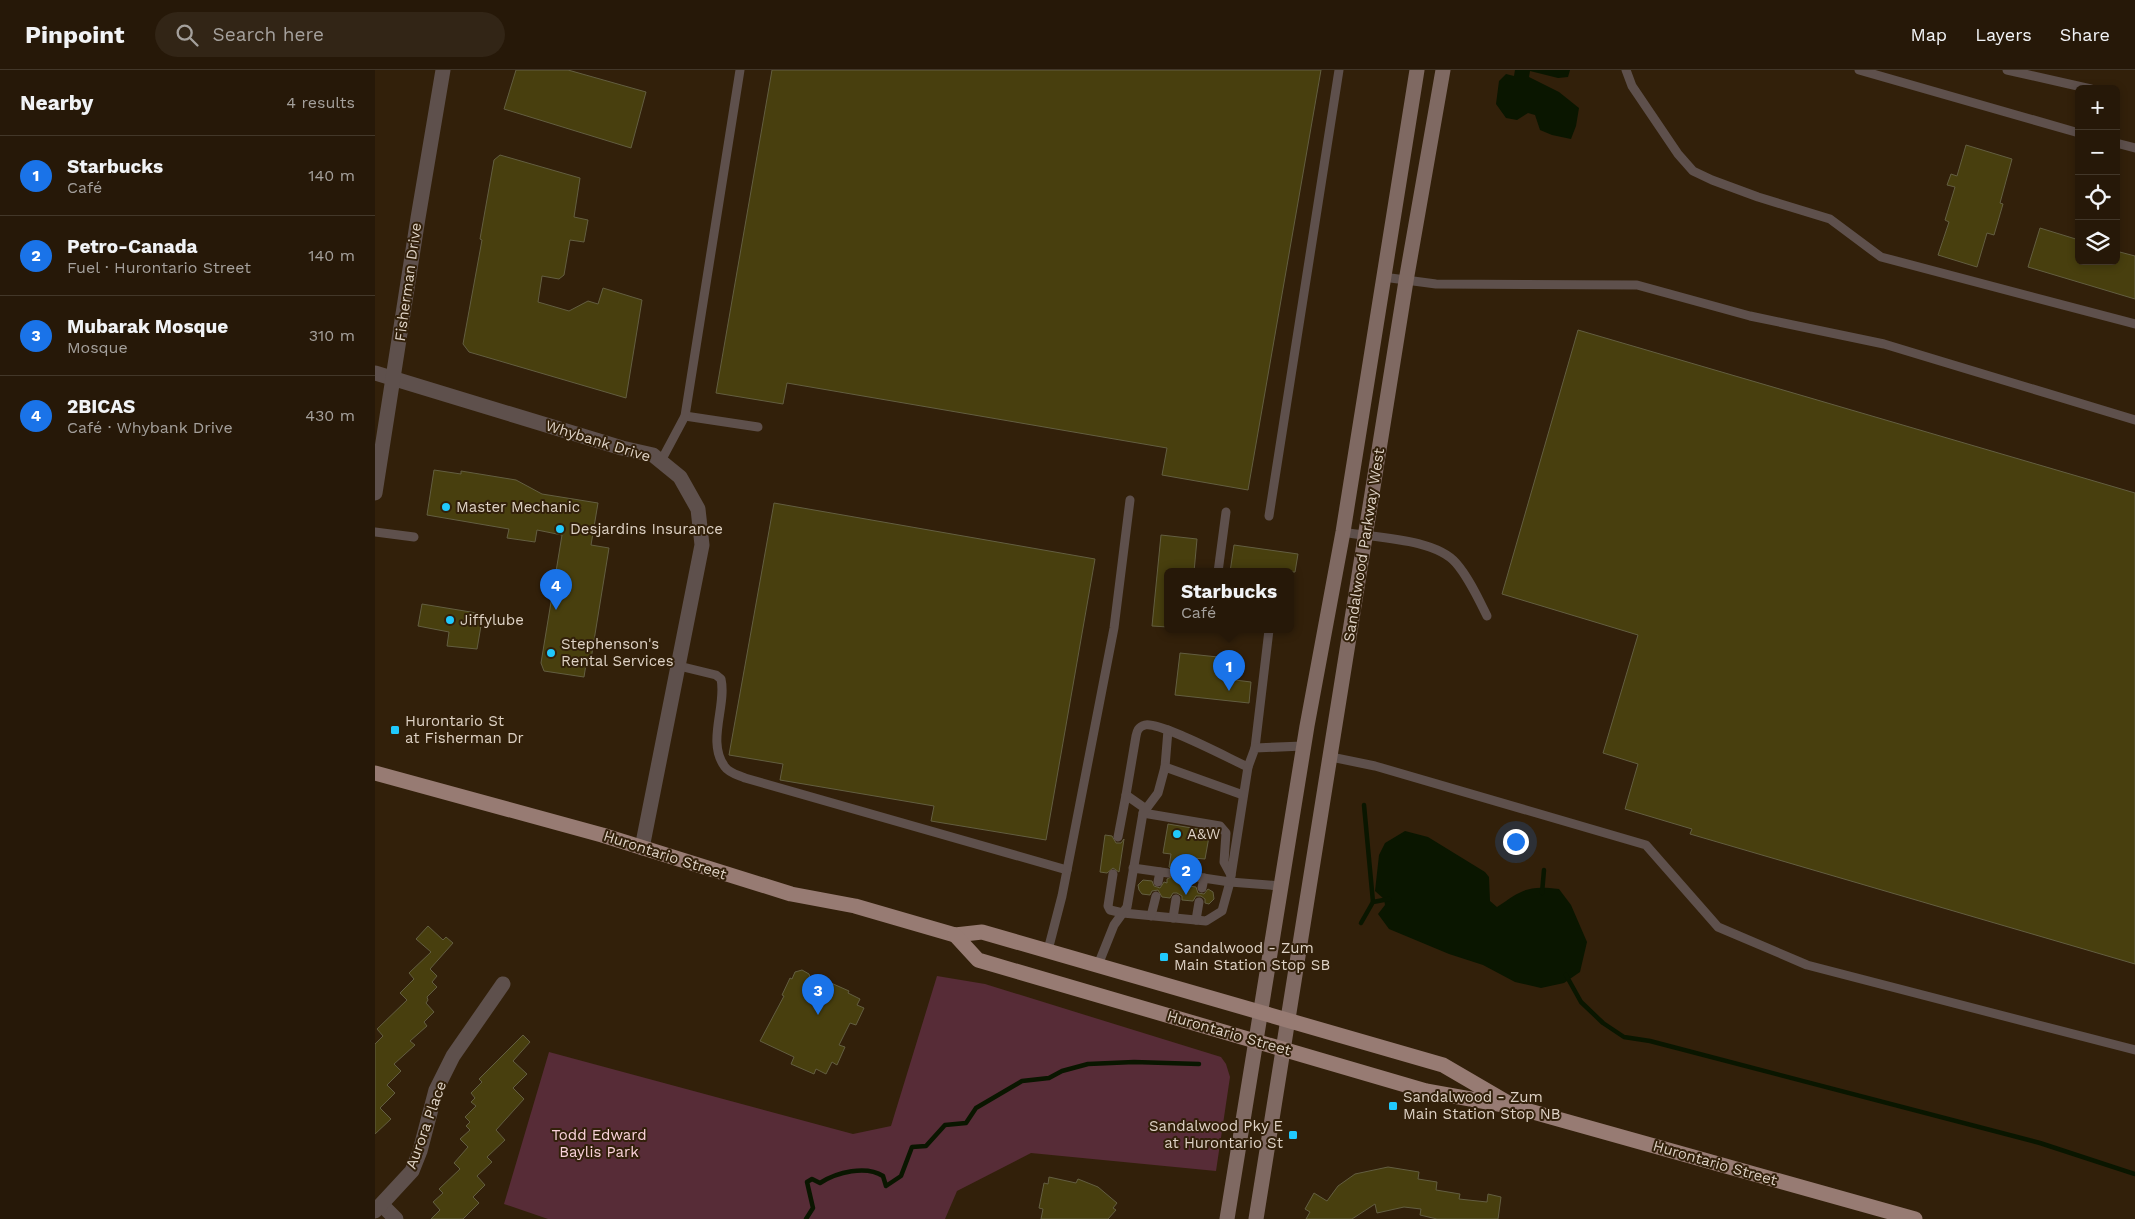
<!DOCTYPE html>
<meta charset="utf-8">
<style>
:root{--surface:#261808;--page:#322516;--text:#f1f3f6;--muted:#a4a09c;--line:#423729;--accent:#1a73e8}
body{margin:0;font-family:"Work Sans",sans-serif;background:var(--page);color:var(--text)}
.controls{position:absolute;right:15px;top:15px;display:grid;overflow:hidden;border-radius:8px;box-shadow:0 2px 8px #0003}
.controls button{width:45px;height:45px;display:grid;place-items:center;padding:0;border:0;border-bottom:1px solid var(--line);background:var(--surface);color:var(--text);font:25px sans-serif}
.you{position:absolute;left:1140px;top:771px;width:18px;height:18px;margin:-12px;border:4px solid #fff;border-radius:50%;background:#1a73e8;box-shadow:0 0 0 8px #1a73e833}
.badge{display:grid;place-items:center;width:32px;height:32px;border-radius:50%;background:var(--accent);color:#fff;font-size:16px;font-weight:700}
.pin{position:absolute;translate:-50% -41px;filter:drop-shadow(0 1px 2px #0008)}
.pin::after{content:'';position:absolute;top:26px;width:18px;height:15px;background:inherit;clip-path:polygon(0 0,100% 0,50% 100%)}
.popup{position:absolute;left:789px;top:498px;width:130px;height:65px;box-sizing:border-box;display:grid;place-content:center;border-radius:8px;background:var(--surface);filter:drop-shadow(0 1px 4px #0005);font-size:16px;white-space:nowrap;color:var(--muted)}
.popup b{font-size:19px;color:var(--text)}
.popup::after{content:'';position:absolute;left:50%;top:100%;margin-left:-10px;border:10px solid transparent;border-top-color:var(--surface)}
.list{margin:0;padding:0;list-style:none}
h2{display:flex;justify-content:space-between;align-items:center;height:65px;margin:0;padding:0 20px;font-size:21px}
h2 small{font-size:16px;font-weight:400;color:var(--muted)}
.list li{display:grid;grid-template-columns:32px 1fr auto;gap:15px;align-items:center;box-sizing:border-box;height:80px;padding:0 20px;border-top:1px solid var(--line)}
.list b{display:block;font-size:19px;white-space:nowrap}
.list p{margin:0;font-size:16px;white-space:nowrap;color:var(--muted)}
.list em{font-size:16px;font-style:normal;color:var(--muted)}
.icon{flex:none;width:28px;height:28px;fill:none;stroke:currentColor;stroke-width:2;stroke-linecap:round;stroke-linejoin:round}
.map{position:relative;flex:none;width:1760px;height:1149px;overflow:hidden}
header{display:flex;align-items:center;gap:30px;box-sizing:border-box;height:70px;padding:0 25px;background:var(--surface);border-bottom:1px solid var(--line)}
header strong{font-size:24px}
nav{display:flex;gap:28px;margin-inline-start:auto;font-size:18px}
.search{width:350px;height:45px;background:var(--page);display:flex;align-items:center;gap:12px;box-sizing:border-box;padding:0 18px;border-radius:28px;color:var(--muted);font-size:19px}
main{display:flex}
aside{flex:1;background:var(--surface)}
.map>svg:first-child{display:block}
.green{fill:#572c37}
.water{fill:#0a1600}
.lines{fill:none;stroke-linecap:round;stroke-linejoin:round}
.stream{stroke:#0a1600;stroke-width:4.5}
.building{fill:#483f0e;stroke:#635e41}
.lane{stroke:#5e504c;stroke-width:9}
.street{stroke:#5e504c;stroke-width:15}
.secondary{stroke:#7f6962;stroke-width:15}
.primary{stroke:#977b73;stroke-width:15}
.poi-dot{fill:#20c9fd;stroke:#32200a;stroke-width:2}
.labels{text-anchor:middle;stroke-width:4;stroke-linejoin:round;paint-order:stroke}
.street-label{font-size:15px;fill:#ded2c5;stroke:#32200a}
.poi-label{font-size:15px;fill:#ded2c5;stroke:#32200a;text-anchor:start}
.park-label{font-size:15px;fill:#fad2da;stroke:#32200a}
</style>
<header>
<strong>Pinpoint</strong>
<div class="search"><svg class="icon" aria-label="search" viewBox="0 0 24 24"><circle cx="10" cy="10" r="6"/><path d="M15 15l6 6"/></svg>Search here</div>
<nav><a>Map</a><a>Layers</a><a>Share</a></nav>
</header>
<main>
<aside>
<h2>Nearby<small>4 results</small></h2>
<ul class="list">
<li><span class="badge">1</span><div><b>Starbucks</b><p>Café</p></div><em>140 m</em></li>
<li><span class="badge">2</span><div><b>Petro-Canada</b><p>Fuel · Hurontario Street</p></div><em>140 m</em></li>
<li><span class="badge">3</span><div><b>Mubarak Mosque</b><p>Mosque</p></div><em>310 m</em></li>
<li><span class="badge">4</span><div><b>2BICAS</b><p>Café · Whybank Drive</p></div><em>430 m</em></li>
</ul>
</aside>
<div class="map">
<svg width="1760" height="1149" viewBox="0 0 1760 1149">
<rect width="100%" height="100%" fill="#32200a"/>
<path class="green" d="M562,906l48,8 236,73 5,7 4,13 -14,94 -185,-18 -74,38 -12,28h-397l-44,-15 45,-152 304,82 38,-8z"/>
<g class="water">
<path d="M1140,0h55l-2,7 -10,1 -28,-7 -1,6 30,15 20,16 -3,18 -5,13 -19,-4 -12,-5 -5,-15 -7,-2 -11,7 -11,-2 -10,-14 3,-23 7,-7 8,2z"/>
<path d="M1030,761l23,6 57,35 4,5 1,24 7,6c25,-17 30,-22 62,-18l12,16 16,37 -7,30 -16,11 -23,5 -26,-6 -32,-17 -34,-11 -60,-25 -11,-15 7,-9 -1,-6 -9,-8 4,-36 6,-12z"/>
</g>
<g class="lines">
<g class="stream">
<path d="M989,735l9,97"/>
<path d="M1167,823l2,-23"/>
<path d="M986,853l12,-21 16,-3"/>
<path d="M1191,905l15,27 22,21 21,14 26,4 390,102 95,31"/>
<path d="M431,1149l7,-11 -6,-26 5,-3 8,4c17,-11 46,-18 63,-7l3,10 15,-10 11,-29 14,-1 19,-21 21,-2 10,-15 46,-27 27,-3 13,-7 26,-7 46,-2 65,2"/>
</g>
</g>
<g class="building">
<path d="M141,0h52l78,22 -15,56 -127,-39z"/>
<path d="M397,0h549l-73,420 -86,-15 5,-27 -380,-65 -4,21 -67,-11z"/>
<path d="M1591,75l46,14 -12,44 3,1 -9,31 -7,-2 -10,34 -39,-12 11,-33 -4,-2 10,-33 -8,-2 4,-11 6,2z"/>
<path d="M125,85l80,23 -6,39 14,3 -4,22 -14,-2 -6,35 -5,4 -17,-3 -4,26 31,9 19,-10 10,3 5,-16 39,12 -16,98 -157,-46 -6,-8 19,-104 -2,-1 14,-79z"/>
<path d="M1665,158l39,12v21h37v-10l19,5v43l-107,-32z"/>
<path d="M1203,260l557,163v471l-445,-130 2,-5 -67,-20 13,-45 -35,-11 35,-118 -136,-41z"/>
<path d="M59,400l27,4v-3l55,9 26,14 56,9 -7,42 18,3 -18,111 -4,-1 -3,19 -40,-6 -3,-8 21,-128 -25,-5 -2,12 -28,-4 2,-9 -82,-14z"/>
<path d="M399,433l321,56 -49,281 -115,-19 3,-15 -154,-26 3,-16 -54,-9z"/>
<path d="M786,465l36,4 -3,33h-26v55l-16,-1z"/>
<path d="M859,475l64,9 -3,18h-65z"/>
<path d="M47,534l61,10 -6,35 -30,-3 2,-14 -31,-6z"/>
<path d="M805,583l57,6 -2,21 16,2 -2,21 -74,-8z"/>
<path d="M793,754l42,7 -5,28 -12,-1 -2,12 -6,2 -1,4 2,5 3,1v4l7,1 2,6 6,1 4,-5 5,3 1,7 -5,5 -4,-1v-4l-4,-3h-5l-3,5 -11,-1v-4l-5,-3h-4l-3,5 -8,-1 -4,-7 -6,1 -2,4 -8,-1 -3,-4 -1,-5 5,-5 9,1 2,5 6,2 4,-6 3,1v-4l6,-3 1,-6 -5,-3 2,-13 -8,-1z"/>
<path d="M730,765l7,1 4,7h5l3,-4 -5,33 -6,-4 -6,5 -7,-1z"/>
<path d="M53,856l15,14 3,-3 7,6 -23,26 7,7 -5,6 5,5 -10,10 1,3 -2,3 8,9 -10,10 3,4 -17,15 5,4 -21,19 7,7 -14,14 8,8 -15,15 11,11 -16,15v-90l8,-8 -6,-7 30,-29 -7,-7 14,-14 -5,-6 22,-21 -15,-13z"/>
<path d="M427,900l7,4 1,3 20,9 1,-3 18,8 -1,2 12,6 -3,6 7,3 -8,17 -6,-2 -11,22 6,2 -8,18 -5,-3 -6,12 -10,-5 -2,5 -23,-10 3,-7 -34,-16 24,-45 -2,-1 8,-17 2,1 3,-7z"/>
<path d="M148,965l7,7 -17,19 14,13 -14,14 11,11 -28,31 9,10 -18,17 5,5 -15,14 8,9 -12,12 6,6 -16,16h-32l9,-9 -7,-8 10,-9 -4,-4 21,-20 -6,-6 14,-16 -8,-8 10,-9 -4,-4 4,-4 -5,-5 11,-11 -5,-4 4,-4 -4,-5 11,-11 -3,-3z"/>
<path d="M1013,1097l31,5 -1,7 19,3 -1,8 24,4 -1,5 28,3 1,-8 13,3 -3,22h-61l-17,-4 1,-6 -17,-2 -27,6 -2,-9 -23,15h-46l4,-7 -5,-3 9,-16 13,8 11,-15 17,-12z"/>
<path d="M674,1107l27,6 2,-4 20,8 19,16 -4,5 3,2 -8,9h-67l2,-10 -4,-1 5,-25 4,1z"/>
</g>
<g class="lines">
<g class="lane">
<path d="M1251,0l6,16 46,68 15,17 19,9 46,17 72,22 51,38 254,67"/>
<path d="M1484,0l220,63"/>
<path d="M1632,0l84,19"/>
<path d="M1741,73l19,5"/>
<path d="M1008,207l53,7 201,1 113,31 134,28 251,76"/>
<path d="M310,346l73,11"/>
<path d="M286,391l24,-45 55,-346"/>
<path d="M894,446l70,-446"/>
<path d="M0,462l39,5"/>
<path d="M968,462c31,6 91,6 113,31 13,15 22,35 31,53"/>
<path d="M843,502l8,-60"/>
<path d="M304,596l37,9 5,4c6,27 -15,63 4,88 4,6 13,8 20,11l322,92"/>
<path d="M880,678l14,-118"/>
<path d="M956,687l44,9 271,79 72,82 89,38 328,85"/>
<path d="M790,697l3,-37"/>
<path d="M771,739l-20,-14 10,-59c1,-5 2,-9 9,-11 14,-4 85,34 103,42"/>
<path d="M768,743l77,13 6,7 -2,29 7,13"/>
<path d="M743,767l8,-42"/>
<path d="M758,798l35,5"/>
<path d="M738,804l-5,32 2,4 13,3 83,8 16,-10 8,-29 18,-115 7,-19 48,-2"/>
<path d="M815,806l40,6 51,4"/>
<path d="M783,812l2,-10"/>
<path d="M827,818l2,-10"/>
<path d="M776,846l5,-20"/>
<path d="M798,848l3,-19"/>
<path d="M821,850l3,-18"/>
<path d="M673,880l14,-54 52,-268 16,-128"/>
<path d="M723,895l16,-40 13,-18 16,-94 15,-20 7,-26 78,28"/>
</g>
<g class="street">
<path d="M0,303l247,75 31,7 27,22 18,32 4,36 -60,303"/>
<path d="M0,423l43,-275 25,-148"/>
<path d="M7,1135l14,14"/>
<path d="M0,1141l37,-40 8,-20 16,-61 17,-34 50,-72"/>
</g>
<g class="secondary">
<path d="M852,1149l80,-493 36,-194 74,-462"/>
<path d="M881,1149l150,-938 37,-211"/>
</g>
<g class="primary">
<path d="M0,703l227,62 189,59 64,12 100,29 27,-3 461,133 72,42"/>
<path d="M580,865l23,25 448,131 89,16 400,112"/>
</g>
</g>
<g class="poi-dot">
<circle cx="71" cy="437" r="5"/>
<circle cx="185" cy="459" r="5"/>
<circle cx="75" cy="550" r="5"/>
<circle cx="176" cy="583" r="5"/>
<rect x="15" y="655" width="10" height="10" rx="2.5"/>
<circle cx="802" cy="764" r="5"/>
<rect x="784" y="882" width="10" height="10" rx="2.5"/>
<rect x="1013" y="1031" width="10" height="10" rx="2.5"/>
<rect x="913" y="1060" width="10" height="10" rx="2.5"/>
</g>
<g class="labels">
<g class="street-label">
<text transform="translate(33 212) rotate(-82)" y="5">Fisherman Drive</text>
<text transform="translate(223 371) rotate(17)" y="5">Whybank Drive</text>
<text transform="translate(989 475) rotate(-81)" y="5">Sandalwood Parkway West</text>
<text transform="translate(290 785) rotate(18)" y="5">Hurontario Street</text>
<text transform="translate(854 963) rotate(16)" y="5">Hurontario Street</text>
<text transform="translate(51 1055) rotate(-70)" y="5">Aurora Place</text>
<text transform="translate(1340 1093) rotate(16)" y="5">Hurontario Street</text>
</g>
<g class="poi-label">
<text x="81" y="442">Master Mechanic</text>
<text x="195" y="464">Desjardins Insurance</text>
<text x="85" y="555">Jiffylube</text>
<text x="186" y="579">Stephenson's<tspan x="186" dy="17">Rental Services</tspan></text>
<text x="30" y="656">Hurontario St<tspan x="30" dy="17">at Fisherman Dr</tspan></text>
<text x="812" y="769">A&amp;W</text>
<text x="799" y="883">Sandalwood - Zum<tspan x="799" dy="17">Main Station Stop SB</tspan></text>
<text x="1028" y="1032">Sandalwood - Zum<tspan x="1028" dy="17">Main Station Stop NB</tspan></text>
<text x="908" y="1061" text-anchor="end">Sandalwood Pky E<tspan x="908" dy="17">at Hurontario St</tspan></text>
</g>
<g class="park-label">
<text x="224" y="1070">Todd Edward<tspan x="224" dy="17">Baylis Park</tspan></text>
</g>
</g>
</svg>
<div class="controls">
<button>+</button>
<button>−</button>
<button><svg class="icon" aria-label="locate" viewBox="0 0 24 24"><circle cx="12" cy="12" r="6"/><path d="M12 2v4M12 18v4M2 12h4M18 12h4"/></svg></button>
<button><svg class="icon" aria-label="layers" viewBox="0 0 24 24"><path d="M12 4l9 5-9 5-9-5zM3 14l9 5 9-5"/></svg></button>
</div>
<div class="you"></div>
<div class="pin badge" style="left:854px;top:621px">1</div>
<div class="popup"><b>Starbucks</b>Café</div>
<div class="pin badge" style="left:811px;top:825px">2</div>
<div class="pin badge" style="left:443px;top:945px">3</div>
<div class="pin badge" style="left:181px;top:540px">4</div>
</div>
</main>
